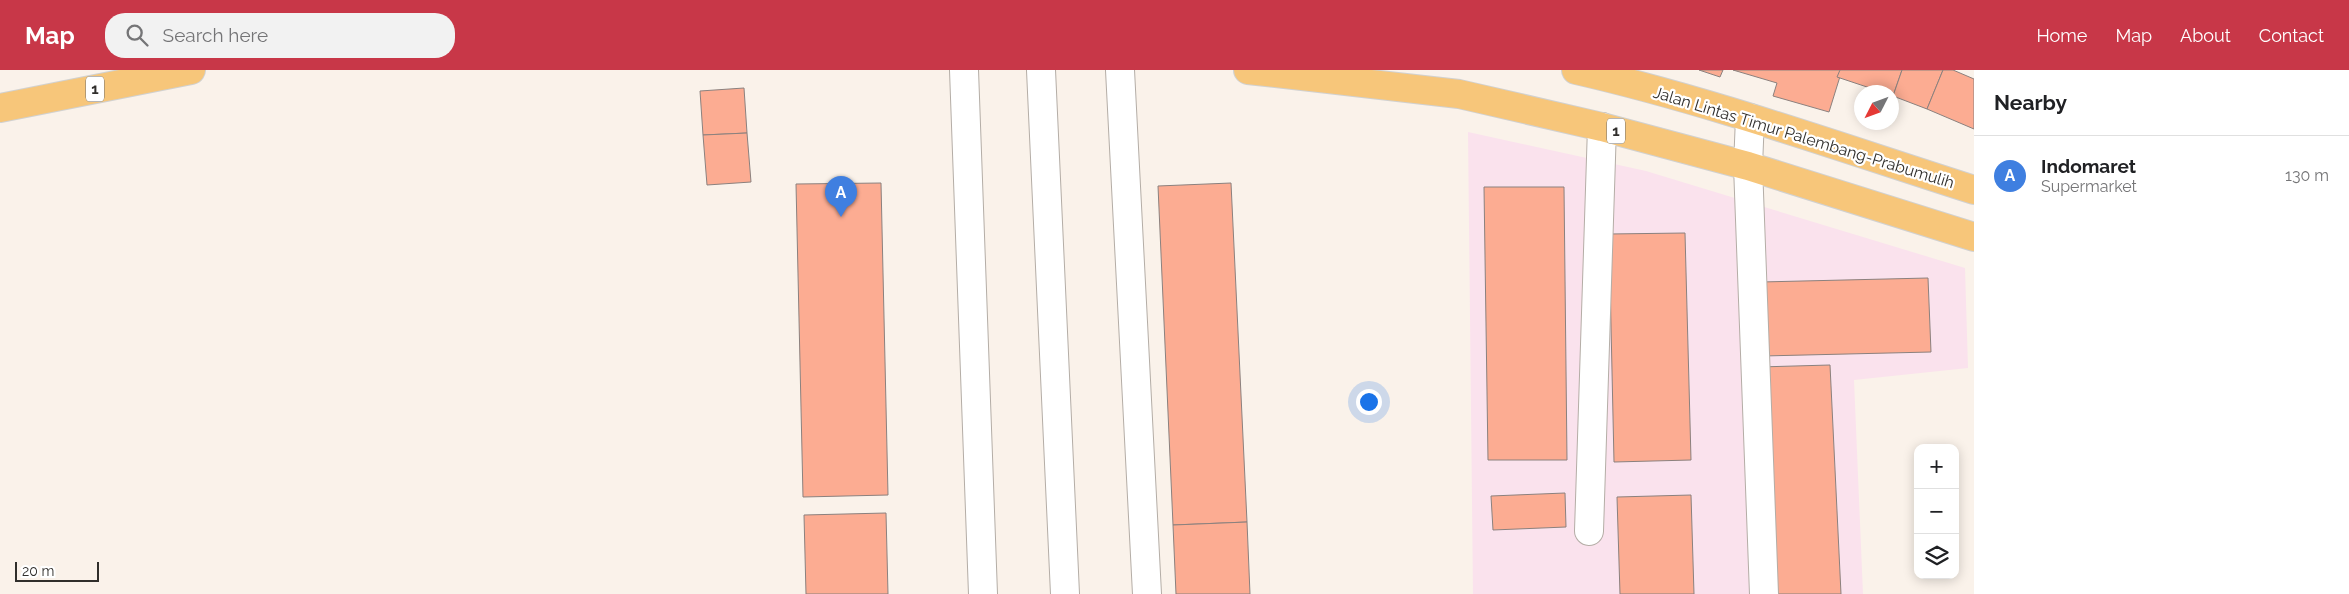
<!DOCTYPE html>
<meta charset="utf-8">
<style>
:root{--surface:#fff;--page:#f2f2f2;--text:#202124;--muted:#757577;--line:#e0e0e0;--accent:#c83748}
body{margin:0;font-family:Raleway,sans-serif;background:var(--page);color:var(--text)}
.controls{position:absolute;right:15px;bottom:15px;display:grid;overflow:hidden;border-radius:10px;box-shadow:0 2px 12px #0003}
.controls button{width:45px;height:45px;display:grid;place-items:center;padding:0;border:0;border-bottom:1px solid var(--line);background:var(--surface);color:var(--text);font:25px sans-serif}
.compass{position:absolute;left:1854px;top:15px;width:45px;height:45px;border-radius:50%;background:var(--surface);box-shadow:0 2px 12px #0003;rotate:228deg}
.scale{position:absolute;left:15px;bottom:12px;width:84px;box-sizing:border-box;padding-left:5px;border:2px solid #302e2b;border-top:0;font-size:14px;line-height:18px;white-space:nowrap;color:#302e2b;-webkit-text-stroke:4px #fff;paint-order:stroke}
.you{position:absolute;left:1368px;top:331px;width:18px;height:18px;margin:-12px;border:4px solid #fff;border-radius:50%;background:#1a73e8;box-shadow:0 0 0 8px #1a73e833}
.badge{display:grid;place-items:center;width:32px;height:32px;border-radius:50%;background:var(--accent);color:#fff;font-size:16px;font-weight:700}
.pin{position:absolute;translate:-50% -41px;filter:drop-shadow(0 1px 2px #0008)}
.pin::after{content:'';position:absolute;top:26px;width:18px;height:15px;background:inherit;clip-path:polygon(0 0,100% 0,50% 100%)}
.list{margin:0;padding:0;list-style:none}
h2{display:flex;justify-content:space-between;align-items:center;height:65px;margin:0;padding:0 20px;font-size:21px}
h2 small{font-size:16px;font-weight:400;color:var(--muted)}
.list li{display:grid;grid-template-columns:32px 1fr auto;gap:15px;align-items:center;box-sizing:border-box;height:80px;padding:0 20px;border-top:1px solid var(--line)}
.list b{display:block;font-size:19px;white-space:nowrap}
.list p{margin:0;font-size:16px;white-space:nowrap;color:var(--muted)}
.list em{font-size:16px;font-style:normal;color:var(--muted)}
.icon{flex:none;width:28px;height:28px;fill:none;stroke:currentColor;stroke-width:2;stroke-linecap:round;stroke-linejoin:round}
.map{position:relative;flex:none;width:1974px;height:524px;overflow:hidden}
header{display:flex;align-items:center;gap:30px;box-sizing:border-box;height:70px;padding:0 25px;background:var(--accent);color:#fff}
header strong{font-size:24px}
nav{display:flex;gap:28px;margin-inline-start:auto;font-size:18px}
.search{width:350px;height:45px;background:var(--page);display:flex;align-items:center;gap:12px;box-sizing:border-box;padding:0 18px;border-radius:20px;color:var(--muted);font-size:19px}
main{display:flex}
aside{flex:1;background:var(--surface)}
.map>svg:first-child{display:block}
.commercial{fill:#fae2ed}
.building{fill:#fcac92;stroke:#8b817e}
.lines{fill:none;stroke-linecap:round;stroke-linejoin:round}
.minor-casing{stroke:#b4ada6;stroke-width:30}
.highway-casing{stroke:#d1d1d0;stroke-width:30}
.minor{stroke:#fff;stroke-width:28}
.highway{stroke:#f7c67a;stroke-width:28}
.labels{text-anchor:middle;stroke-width:4.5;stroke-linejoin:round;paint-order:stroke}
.shield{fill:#fff;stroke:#6e6d6b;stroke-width:1}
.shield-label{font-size:15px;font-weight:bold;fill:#302e2b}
.street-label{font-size:16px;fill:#302e2b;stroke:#fff}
</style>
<header>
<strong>Map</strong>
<div class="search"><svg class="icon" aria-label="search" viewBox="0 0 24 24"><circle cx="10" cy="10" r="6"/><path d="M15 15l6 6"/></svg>Search here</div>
<nav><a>Home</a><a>Map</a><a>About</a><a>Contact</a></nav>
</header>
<main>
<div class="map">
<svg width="1974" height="524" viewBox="0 0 1974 524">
<rect width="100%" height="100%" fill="#faf2ea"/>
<path class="commercial" d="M1468,62l178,39 319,97 3,100 -114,12 9,214h-390z"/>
<g class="building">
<path d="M1699,0h24l-3,7z"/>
<path d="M1733,0h109l-13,42 -56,-16 4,-13z"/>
<path d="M1840,0h62l-9,26 -1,-4h-10l-45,-15z"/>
<path d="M1902,0h41l-16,39 -34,-13z"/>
<path d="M1943,0h10l21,9v50l-47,-20z"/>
<path d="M744,18l3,45 -44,2 -3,-44z"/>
<path d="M747,63l4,49 -44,3 -4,-50z"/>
<path d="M881,113l7,312 -85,2 -7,-313z"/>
<path d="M1231,113l16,339 -74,3 -15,-339z"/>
<path d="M1484,117h80l3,273h-79z"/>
<path d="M1685,163l6,227 -77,2 -5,-228z"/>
<path d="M1928,208l3,74 -168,4 -2,-74z"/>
<path d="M1830,295l11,229h-72l-10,-227z"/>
<path d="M1565,423l1,34 -73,3 -2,-34z"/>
<path d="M1691,425l3,99h-74l-3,-97z"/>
<path d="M886,443l2,81h-82l-2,-79z"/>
<path d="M1247,452l3,72h-74l-3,-69z"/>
</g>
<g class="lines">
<g class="minor-casing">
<g id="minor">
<path d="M964,0l19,524"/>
<path d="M1041,0l24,524"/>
<path d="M1120,0l27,524"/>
<path d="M1750,48l-2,48 16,428"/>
<path d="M1589,461l13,-404"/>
</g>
</g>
<g class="highway-casing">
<g id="highway">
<path d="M1248,0l211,24 143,33 146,39 226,71"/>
<path d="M1576,0c135,31 266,78 398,120"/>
<path d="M0,38l191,-38"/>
</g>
</g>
<use href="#minor" class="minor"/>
<use href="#highway" class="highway"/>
</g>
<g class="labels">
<g class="shield">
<rect x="86" y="6.5" width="18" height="25" rx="4"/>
<rect x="1607" y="48.5" width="18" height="25" rx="4"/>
</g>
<g class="shield-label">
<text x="95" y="24">1</text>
<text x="1616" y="66">1</text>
</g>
<g class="street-label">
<text transform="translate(1804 67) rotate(17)" y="6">Jalan Lintas Timur Palembang-Prabumulih</text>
</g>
</g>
</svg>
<div class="controls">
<button>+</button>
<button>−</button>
<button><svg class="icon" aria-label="layers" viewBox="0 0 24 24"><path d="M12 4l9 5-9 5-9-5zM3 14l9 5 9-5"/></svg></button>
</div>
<svg class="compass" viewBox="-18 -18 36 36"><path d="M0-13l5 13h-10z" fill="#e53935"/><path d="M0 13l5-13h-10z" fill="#757577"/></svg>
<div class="scale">20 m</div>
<div class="you"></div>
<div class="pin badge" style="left:841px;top:147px;background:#3f7fe0">A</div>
</div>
<aside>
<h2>Nearby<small></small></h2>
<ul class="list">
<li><span class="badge" style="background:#3f7fe0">A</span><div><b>Indomaret</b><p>Supermarket</p></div><em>130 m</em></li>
</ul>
</aside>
</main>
